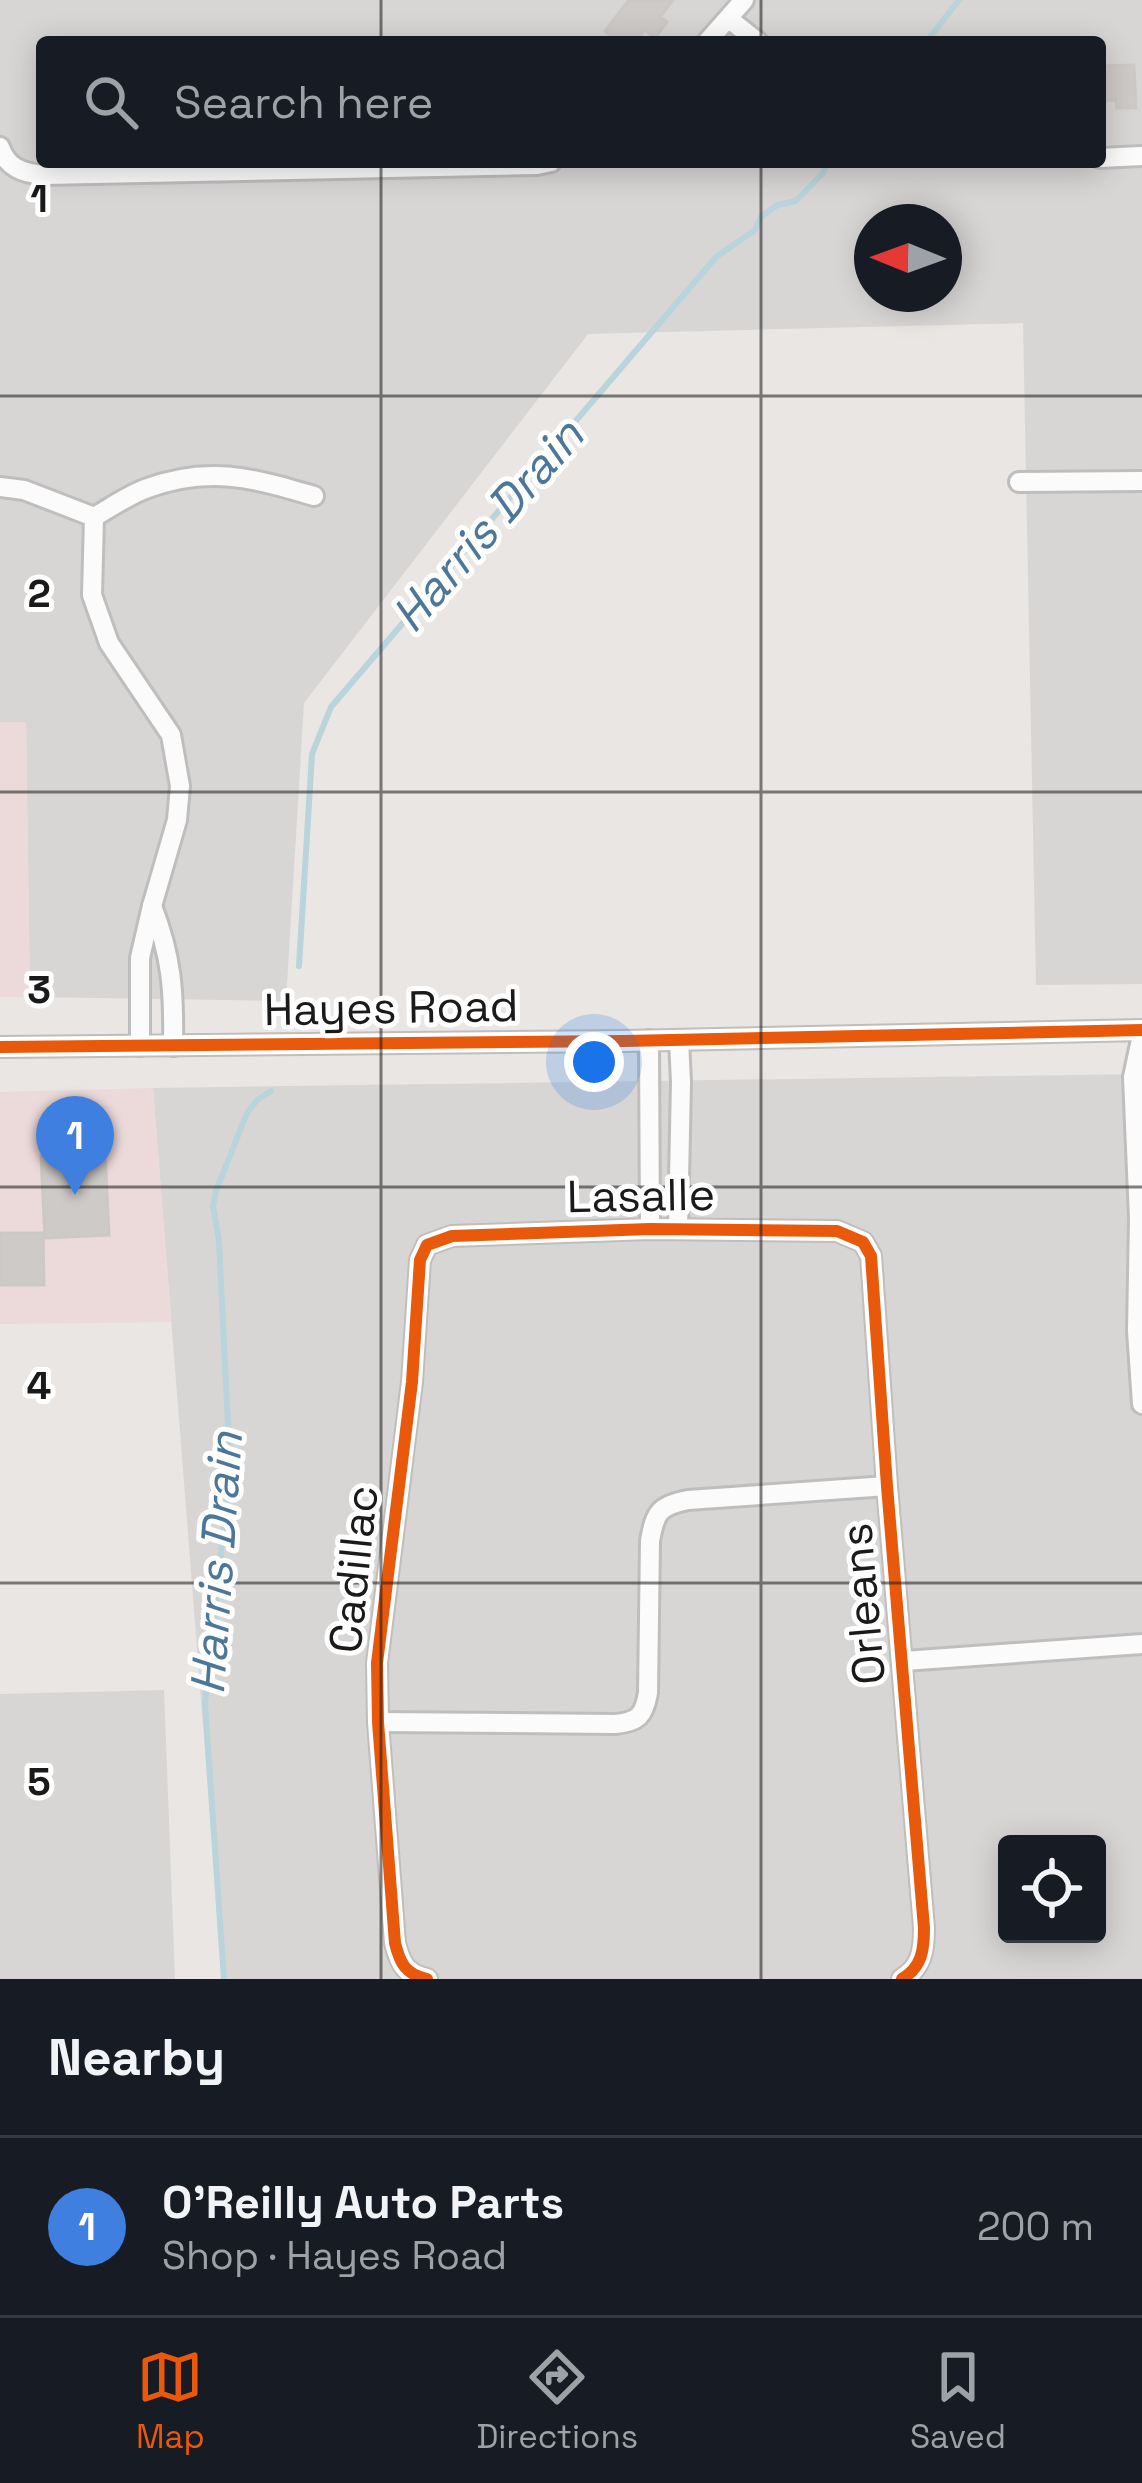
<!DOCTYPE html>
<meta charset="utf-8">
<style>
:root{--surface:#171b24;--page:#20242c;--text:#f1f3f6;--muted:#9ea1a6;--line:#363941;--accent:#ea580c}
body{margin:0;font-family:"Space Grotesk",sans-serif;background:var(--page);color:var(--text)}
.controls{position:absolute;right:36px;bottom:36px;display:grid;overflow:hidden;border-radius:12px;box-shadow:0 6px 30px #0003}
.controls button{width:108px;height:108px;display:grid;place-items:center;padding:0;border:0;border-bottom:3px solid var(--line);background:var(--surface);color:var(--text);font:60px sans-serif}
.compass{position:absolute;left:854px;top:204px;width:108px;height:108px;border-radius:50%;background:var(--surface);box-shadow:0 6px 30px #0003;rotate:271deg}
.you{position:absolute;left:594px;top:1062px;width:42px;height:42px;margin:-30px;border:9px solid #fff;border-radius:50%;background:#1a73e8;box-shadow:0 0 0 18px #1a73e833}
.badge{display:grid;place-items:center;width:78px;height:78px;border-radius:50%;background:var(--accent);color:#fff;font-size:39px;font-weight:700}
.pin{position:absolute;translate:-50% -99px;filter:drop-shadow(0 3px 6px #0008)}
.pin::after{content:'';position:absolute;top:63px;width:42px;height:36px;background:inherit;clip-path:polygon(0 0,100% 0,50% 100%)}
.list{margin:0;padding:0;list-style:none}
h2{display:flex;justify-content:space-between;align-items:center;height:156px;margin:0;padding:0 48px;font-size:51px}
h2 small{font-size:39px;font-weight:400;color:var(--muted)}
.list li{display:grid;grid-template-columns:78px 1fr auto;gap:36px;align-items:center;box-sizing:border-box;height:180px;padding:0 48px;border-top:3px solid var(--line)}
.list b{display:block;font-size:45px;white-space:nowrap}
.list p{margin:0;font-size:39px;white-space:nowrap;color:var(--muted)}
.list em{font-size:39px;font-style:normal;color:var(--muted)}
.icon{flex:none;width:66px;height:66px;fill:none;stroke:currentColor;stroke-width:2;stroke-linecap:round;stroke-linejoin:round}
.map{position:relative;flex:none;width:1142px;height:1979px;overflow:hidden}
.search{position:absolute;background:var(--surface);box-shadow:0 6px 30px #0003;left:36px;right:36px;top:36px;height:132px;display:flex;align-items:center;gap:30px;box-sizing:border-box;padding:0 42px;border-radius:12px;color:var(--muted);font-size:45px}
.sheet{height:336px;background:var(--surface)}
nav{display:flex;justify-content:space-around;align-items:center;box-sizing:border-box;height:168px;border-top:3px solid var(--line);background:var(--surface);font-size:33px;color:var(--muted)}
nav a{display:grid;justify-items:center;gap:6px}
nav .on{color:var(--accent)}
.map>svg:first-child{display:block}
.residential{fill:#d8d6d5;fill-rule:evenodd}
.commercial{fill:#ebdad9}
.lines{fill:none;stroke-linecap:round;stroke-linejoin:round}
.stream{stroke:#b9d4da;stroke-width:6}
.building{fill:#cecac8;stroke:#ccc8c5;stroke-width:3}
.minor-casing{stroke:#c0bebd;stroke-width:24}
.minor{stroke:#fcfbfb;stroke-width:18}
.cycleway-casing{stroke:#fff;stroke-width:20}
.cycleway{stroke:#e8590c;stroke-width:12}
.grid{fill:none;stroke:#1a1a1a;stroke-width:3;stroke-opacity:0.55}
.labels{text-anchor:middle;stroke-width:10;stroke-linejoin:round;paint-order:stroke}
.street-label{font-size:45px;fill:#1a1a1a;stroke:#fff}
.water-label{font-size:48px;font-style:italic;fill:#4d779a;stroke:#fff}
.grid-label{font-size:39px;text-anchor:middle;font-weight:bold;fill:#1a1a1a;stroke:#fff;stroke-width:10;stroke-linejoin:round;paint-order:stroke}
</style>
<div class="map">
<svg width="1142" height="1979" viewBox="0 0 1142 1979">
<rect width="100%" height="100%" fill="#e9e6e3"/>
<g class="residential">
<path d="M0,0h1142v984l-106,1 -13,-662 -435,11 -284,369 -18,298 -256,-4 -4,-274 -26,-1zM42,42h1058v120h-1058zM872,222h72v72h-72z"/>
<path d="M1142,1074v905h-919l-70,-891zM1007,1844h90v90h-90z"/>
<path d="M164,1690l11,289h-175v-285z"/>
</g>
<g class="commercial">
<path d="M0,722h26l4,275h-30z"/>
<path d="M153,1088l18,234 -171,2v-232z"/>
</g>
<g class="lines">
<g class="stream">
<path d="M926,42l33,-42"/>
<path d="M299,966l13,-212 19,-47 385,-450 39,-27 6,-13 16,-12 19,-4 27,-28 5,-11"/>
<path d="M224,1979l-19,-275 25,-237 -11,-226 -6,-35 3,-15 31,-78 10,-13 14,-9"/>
</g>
</g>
<g class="building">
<path d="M629,0h44l-13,17 7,5 -12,16 -10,-8 -10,12h-17l-13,-11z"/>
<path d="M1134,65l2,43h-19l-1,-8 -16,1v-35z"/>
<path d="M105,1152l4,83 -64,3 -4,-82z"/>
<path d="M0,1233h43l1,52h-44z"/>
</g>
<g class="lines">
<g class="minor-casing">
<g id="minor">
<path d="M729,19l29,23"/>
<path d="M707,42l37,-42"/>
<path d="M0,147c7,21 23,26 43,28l494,-10 14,-3"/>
<path d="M1100,158l42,-2"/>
<path d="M1019,482l123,-1"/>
<path d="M0,487l24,3 70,27"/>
<path d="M94,517l-2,78 17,48 62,92 9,51 -3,34 -25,86 -12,52v88"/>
<path d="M94,517c16,-9 33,-21 51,-28 63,-24 108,-11 169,7"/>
<path d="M152,906c20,51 22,86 21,140"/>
<path d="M1142,1035l-9,42 6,141 -2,113 5,73"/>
<path d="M649,1040l1,189"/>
<path d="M0,1047l625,-6 517,-11"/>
<path d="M678,1229l3,-147 -2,-42"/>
<path d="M904,1661l238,-17"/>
<path d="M378,1722l237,2c23,-2 29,-8 33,-31l2,-152c5,-29 9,-35 38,-41l199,-14"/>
<path d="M427,1979c-22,-5 -27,-16 -32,-36l-17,-221 -1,-59 35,-281 8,-122 7,-15 25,-9 198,-7 187,2 26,11 8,14 16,230 37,442c0,22 -2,39 -22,51"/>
</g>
</g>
<use href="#minor" class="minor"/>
<g class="cycleway-casing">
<g id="cycleway">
<path d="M0,1047l625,-6 517,-11"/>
<path d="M427,1979c-22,-5 -27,-16 -32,-36l-17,-221 -1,-59 35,-281 8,-122 7,-15 25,-9 198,-7 187,2 26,11 8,14 16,230 37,442c0,22 -2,39 -22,51"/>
</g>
</g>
<use href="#cycleway" class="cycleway"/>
</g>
<path class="grid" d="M381,0v42M761,0v42M381,162v1817M761,162v1817M0,396h1142M0,792h1142M0,1187h1142M0,1583h1142"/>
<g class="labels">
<g class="street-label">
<text transform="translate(391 1007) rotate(-1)" y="16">Hayes Road</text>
<text transform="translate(641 1195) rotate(-1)" y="16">Lasalle</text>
<text transform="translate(353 1569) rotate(-84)" y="16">Cadillac</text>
<text transform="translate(862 1604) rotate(-95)" y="16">Orleans</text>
</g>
<g class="water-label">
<text transform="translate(487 525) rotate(-49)" y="17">Harris Drain</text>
<text transform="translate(216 1563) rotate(-86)" y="17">Harris Drain</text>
</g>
</g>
<g class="grid-label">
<text x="39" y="212">1</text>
<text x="39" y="607">2</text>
<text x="39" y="1003">3</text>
<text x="39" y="1399">4</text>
<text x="39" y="1795">5</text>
</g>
</svg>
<div class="controls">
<button><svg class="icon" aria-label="locate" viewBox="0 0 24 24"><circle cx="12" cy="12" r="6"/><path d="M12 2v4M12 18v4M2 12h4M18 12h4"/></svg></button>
</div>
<svg class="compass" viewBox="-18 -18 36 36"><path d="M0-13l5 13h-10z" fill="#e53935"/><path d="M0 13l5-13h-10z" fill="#9ea1a6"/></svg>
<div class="you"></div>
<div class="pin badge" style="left:75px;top:1195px;background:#3f7fe0">1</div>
<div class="search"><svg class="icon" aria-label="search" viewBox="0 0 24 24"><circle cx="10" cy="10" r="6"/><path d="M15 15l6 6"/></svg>Search here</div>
</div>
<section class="sheet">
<h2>Nearby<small></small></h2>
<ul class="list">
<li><span class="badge" style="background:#3f7fe0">1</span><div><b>O'Reilly Auto Parts</b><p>Shop · Hayes Road</p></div><em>200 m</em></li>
</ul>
</section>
<nav>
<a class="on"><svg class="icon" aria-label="map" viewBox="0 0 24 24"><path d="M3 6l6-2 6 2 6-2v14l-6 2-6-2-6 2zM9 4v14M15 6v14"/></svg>Map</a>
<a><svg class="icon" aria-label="directions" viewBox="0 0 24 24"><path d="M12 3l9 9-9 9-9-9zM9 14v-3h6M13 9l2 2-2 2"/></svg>Directions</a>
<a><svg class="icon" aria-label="saved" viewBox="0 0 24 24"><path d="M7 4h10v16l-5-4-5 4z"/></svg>Saved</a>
</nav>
